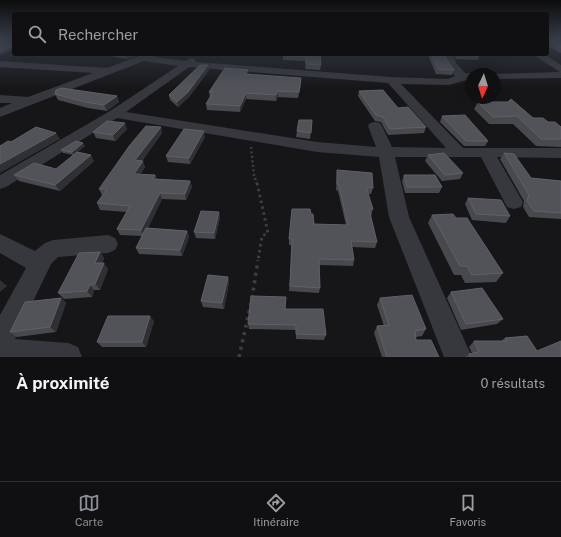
<!DOCTYPE html>
<html lang="fr">
<meta charset="utf-8">
<style>
:root{--surface:#101012;--page:#1e1e20;--text:#f1f3f6;--muted:#9c9d9f;--line:#303032;--accent:#8c9099}
body{margin:0;font-family:"Public Sans",sans-serif;background:var(--page);color:var(--text)}
.compass{position:absolute;left:465px;top:68px;width:36px;height:36px;border-radius:50%;background:var(--surface);box-shadow:0 4px 16px #0002;rotate:184deg}
.list{margin:0;padding:0;list-style:none}
h2{display:flex;justify-content:space-between;align-items:center;height:52px;margin:0;padding:0 16px;font-size:17px}
h2 small{font-size:13px;font-weight:400;color:var(--muted)}
.icon{flex:none;width:22px;height:22px;fill:none;stroke:currentColor;stroke-width:2;stroke-linecap:round;stroke-linejoin:round}
.map{position:relative;flex:none;width:561px;height:357px;overflow:hidden}
.search{position:absolute;background:var(--surface);box-shadow:0 4px 16px #0002;left:12px;right:12px;top:12px;height:44px;display:flex;align-items:center;gap:10px;box-sizing:border-box;padding:0 14px;border-radius:4px;color:var(--muted);font-size:15px}
.sheet{height:124px;background:var(--surface)}
nav{display:flex;justify-content:space-around;align-items:center;box-sizing:border-box;height:56px;border-top:1px solid var(--line);background:var(--surface);font-size:11px;color:var(--muted)}
nav a{display:grid;justify-items:center;gap:2px}
nav .on{color:var(--accent)}
.map>svg:first-child{display:block}
.lines{fill:none;stroke-linecap:round;stroke-linejoin:round}
.path-far2{stroke:#3d3f44;stroke-width:2.5;stroke-dasharray:2 2.5;stroke-linecap:butt}
.path-far1{stroke:#3d3f44;stroke-width:3;stroke-dasharray:2.5 3.5;stroke-linecap:butt}
.path{stroke:#3d3f44;stroke-width:3.5;stroke-dasharray:3 4.5;stroke-linecap:butt}
.minor{fill:#37383d;fill-rule:evenodd}
.wall{fill:#47494d}
.shaded-wall{fill:#2f3033}
.building{fill:#525359;stroke:#5f6168}
</style>
<div class="map">
<svg width="561" height="357" viewBox="0 0 561 357">
<rect width="100%" height="100%" fill="#161618"/>
<g class="lines">
<path class="path-far2" d="M251,147l3,28 3,9"/>
<path class="path-far1" d="M257,183l11,50 -6,3 -4,25"/>
<g class="path">
<path d="M252,298l6,-38"/>
<path d="M239,357l12,-54"/>
</g>
<g class="minor">
<path d="M547,38h10l4,2v6l-13,-6z"/>
<path d="M144,54h14l-3,3 30,4 6,-3 4,1 1,3 195,15 57,2 7,-3 -9,-12 -3,-10h10l3,9 9,10 10,1h-4v5l-22,6 -48,-1 62,64h98v10l-64,-1 26,45 -2,5 -7,2 -7,-2 -26,-50h-86l14,60 63,140h-28l-55,-140 -10,-60 -62,-5 -200,-34 -111,69 -6,2v-14l110,-64 68,-45 -34,-5 -144,56v-9l12,-5h-12v-8l28,2 65,-24 -93,-6v-6l107,7zM189,67l199,16 58,65 -54,-1 -10,-21 -2,-3 -5,-1 -5,1 -2,3 8,21 -59,-5 -191,-30z"/>
<path d="M532,54h12l17,11v13l-66,1v-5h-4l69,-2z"/>
<path d="M0,234l35,17 10,-8 8,-3 55,-5 7,3 3,6 -3,6 -7,3 -50,4 -7,7 -36,75 53,4 10,4 4,10h-82v-42l26,-47 -26,-15z"/>
</g>
</g>
<g class="wall">
<path d="M547,38l14,5v10l-14,-7z"/>
<path d="M110,54h30l-13,5 -16,-3z"/>
<path d="M320,54l1,11 -1,5 -15,-1 1,-8 -23,-1v-4z"/>
<path d="M430,54h14l3,6 7,10 -2,5 -16,-1 -7,-17z"/>
<path d="M454,54h23l2,2 -1,4 -22,-1z"/>
<path d="M208,65l1,5 -20,27 -11,10 -8,-7 -1,-5z"/>
<path d="M249,74l52,4v6l-3,14 -20,-1 -2,4 -30,-2 -6,13 -33,-2 -1,-6 4,-6 -1,-6z"/>
<path d="M359,91l39,17 28,19 -2,6 -36,2 -7,-13 -6,-1 -17,-25z"/>
<path d="M55,94l62,2 2,6 -12,9 -19,-3 -30,-8z"/>
<path d="M478,102l70,20 13,5v20l-25,-1 -23,-22h-24l-15,-15z"/>
<path d="M442,116l46,25 -3,5h-21l-24,-24z"/>
<path d="M312,120l-2,19 -14,-2 1,-6z"/>
<path d="M161,127l1,6 -20,28 3,6 -5,8h15l2,4 33,2 2,6 -6,13 -24,-1 -14,29 39,3 2,6 -7,19 -43,-2 -3,-6 6,-12 -22,-1 -3,-6 10,-17 -27,-2 -3,-7 6,-8h-1l-3,-6z"/>
<path d="M127,129l-12,12 -19,-3 -3,-6z"/>
<path d="M205,137l-15,27 -22,-2 -2,-6z"/>
<path d="M85,146l-8,6 17,9 -34,30 -41,-10 -5,-6 42,-6 18,-14 -11,-2 -2,-3z"/>
<path d="M504,153l27,25 30,3v38l-32,-2 -6,-10 1,-6 -24,-42z"/>
<path d="M428,155l35,18 -3,6 -18,2 -17,-20z"/>
<path d="M337,170l36,18 -2,6h-3l5,15 -2,7h-1l7,26 -2,6 -23,-1 2,13 -1,6 -34,-1 1,23 -1,5 -30,-2 3,-46h-3v-6l22,-25 3,10 32,1 -8,-34 -2,-1z"/>
<path d="M404,175l38,12 -3,6h-34l-3,-12z"/>
<path d="M468,198l42,18 -4,7 -34,-3 -7,-16z"/>
<path d="M432,215l24,3 47,55 -7,9 -31,1 -4,-8h-7l-26,-52z"/>
<path d="M220,218l-5,21 -19,-1 -2,-6z"/>
<path d="M100,252l4,6 -2,5 6,6 -8,21h-6l-2,7 -28,2 -6,-6z"/>
<path d="M228,277l1,5 -5,27 -21,-2 -2,-6z"/>
<path d="M451,292l52,27 -6,5 -36,6 -14,-32z"/>
<path d="M61,298l5,5 -10,29 -39,5 -7,-5z"/>
<path d="M380,298l46,31 -4,7 -6,1v3l23,17h-57l-8,-24 3,-7h7l-7,-21z"/>
<path d="M285,309l41,26 -2,5 -28,-1v-9l-47,-1 -1,-5z"/>
<path d="M154,321l-8,26h-44l-5,-5z"/>
<path d="M505,338l32,13 24,6h-96l4,-3 3,-1 -3,-6 5,-6h27z"/>
</g>
<g class="shaded-wall">
<path d="M14,45v4l-14,7v-4z"/>
<path d="M128,54h12l-13,5 -1,-4z"/>
<path d="M208,65l1,5 -20,27 -11,10 -1,-5z"/>
<path d="M248,70l1,6 -4,-2z"/>
<path d="M301,78v6l-3,14 1,-6z"/>
<path d="M278,91v6l-2,4v-6z"/>
<path d="M246,93v6l-6,13v-6z"/>
<path d="M117,96l2,6 -12,9 -3,-6z"/>
<path d="M125,123l2,6 -12,12 -2,-6z"/>
<path d="M161,127l1,6 -25,34 -2,-7z"/>
<path d="M204,131l1,6 -15,27 -1,-6z"/>
<path d="M56,133l4,6 -60,34v-9z"/>
<path d="M83,143l2,3 -11,9 -2,-3z"/>
<path d="M91,155l3,6 -34,30 -5,-6z"/>
<path d="M143,161l2,6 -8,13 -3,-6z"/>
<path d="M155,175l2,6 -4,-2z"/>
<path d="M190,181l2,6 -6,13 -1,-6z"/>
<path d="M160,193l2,6 -18,37 -3,-6z"/>
<path d="M219,212l1,6 -5,21 -1,-6z"/>
<path d="M187,231l2,6 -7,19 -2,-6z"/>
<path d="M100,252l4,6 -5,11 -4,-6z"/>
<path d="M104,263l4,6 -8,21 -5,-6z"/>
<path d="M228,277l1,5 -5,27 -2,-6z"/>
<path d="M0,280l7,6 -7,6z"/>
<path d="M90,285l4,5 -2,7 -5,-6z"/>
<path d="M61,298l5,5 -10,29 -6,-5z"/>
<path d="M150,316l4,5 -8,26 -4,-5z"/>
</g>
<g class="building">
<path d="M0,38h14v7l-14,7z"/>
<path d="M547,38h2l12,5v5l-14,-7z"/>
<path d="M284,54h36l1,11 -15,-1v-7l-23,-1z"/>
<path d="M431,54h13l3,6 7,10 -16,-1z"/>
<path d="M457,54h20l2,2 -21,-1z"/>
<path d="M200,65h8l-20,27 -11,10 -8,-7z"/>
<path d="M225,68l23,2 -3,4 56,4 -2,14 -21,-1 -2,4 -30,-2 -6,13 -34,-2 7,-12h-4z"/>
<path d="M61,88l56,8 -13,9 -19,-3 -30,-8 1,-4z"/>
<path d="M383,90l15,18 10,-1 18,20 -36,2 -7,-12 -7,-2 -17,-24z"/>
<path d="M511,99l22,19h10l5,4h7l6,5v12h-20l-24,-23 -24,1 -15,-15h30z"/>
<path d="M465,115l23,26h-22l-24,-25z"/>
<path d="M299,120h13l-1,13 -14,-2z"/>
<path d="M107,121l18,2 -12,12 -20,-3z"/>
<path d="M146,126l15,1 -26,33 8,1 -9,13 21,1 -2,4 37,2 -5,13 -25,-1 -19,37 -24,-1 13,-23 -33,-3 10,-14h-8l31,-44z"/>
<path d="M36,127l20,6 -56,31v-18l8,-5 3,1z"/>
<path d="M184,129l20,2 -15,27 -23,-2z"/>
<path d="M76,141l7,2 -11,9 -11,-2z"/>
<path d="M77,152l14,3 -36,30 -41,-10 20,-12 22,6z"/>
<path d="M444,153l19,20 -18,2 -17,-20z"/>
<path d="M504,153l10,1 17,24 30,3v32l-27,-2 -7,-10 2,-6z"/>
<path d="M337,170l35,3 1,15 -7,-1 7,22h-4l8,33 -26,-1 3,19 -35,-1 1,29 -30,-2 2,-47h-3l3,-30h18l1,5h2l1,10 34,1 -9,-40 -2,-1z"/>
<path d="M404,175h31l7,12h-35z"/>
<path d="M468,198l33,2 9,16 -34,-2z"/>
<path d="M201,211l18,1 -5,21 -20,-1z"/>
<path d="M453,214l3,4h11l36,55 -31,2 -5,-9h-7l-28,-51z"/>
<path d="M146,228l41,3 -7,19 -44,-2z"/>
<path d="M100,252l-5,11h9l-9,21 -5,1 -3,6 -29,2 21,-40z"/>
<path d="M208,275l20,2 -6,26 -21,-2z"/>
<path d="M482,288l21,31 -37,5 -15,-32z"/>
<path d="M412,295l14,34 -11,2 1,9h15l8,17h-52l-10,-31 12,-1 -9,-27z"/>
<path d="M251,296l35,1 -1,12h38l3,26 -30,-1v-9l-48,-1z"/>
<path d="M61,298l-11,29 -40,5 15,-30z"/>
<path d="M108,316h42l-8,26h-45z"/>
<path d="M527,336l10,15 24,-10v16h-91l-1,-3 10,-2 -5,-11h33l-2,-3z"/>
</g>
<linearGradient id="sky" x2="0" y2="1"><stop stop-color="#0c0c0d"/><stop offset="0.43" stop-color="#363c48"/><stop offset="1" stop-color="#363c48" stop-opacity="0"/></linearGradient>
<rect width="561" height="88" fill="url(#sky)"/>
</svg>
<svg class="compass" viewBox="-18 -18 36 36"><path d="M0-13l5 13h-10z" fill="#e53935"/><path d="M0 13l5-13h-10z" fill="#9c9d9f"/></svg>
<div class="search"><svg class="icon" aria-label="search" viewBox="0 0 24 24"><circle cx="10" cy="10" r="6"/><path d="M15 15l6 6"/></svg>Rechercher</div>
</div>
<section class="sheet">
<h2>À proximité<small>0 résultats</small></h2>
<ul class="list">
</ul>
</section>
<nav>
<a class="on"><svg class="icon" aria-label="map" viewBox="0 0 24 24"><path d="M3 6l6-2 6 2 6-2v14l-6 2-6-2-6 2zM9 4v14M15 6v14"/></svg>Carte</a>
<a><svg class="icon" aria-label="directions" viewBox="0 0 24 24"><path d="M12 3l9 9-9 9-9-9zM9 14v-3h6M13 9l2 2-2 2"/></svg>Itinéraire</a>
<a><svg class="icon" aria-label="saved" viewBox="0 0 24 24"><path d="M7 4h10v16l-5-4-5 4z"/></svg>Favoris</a>
</nav>
